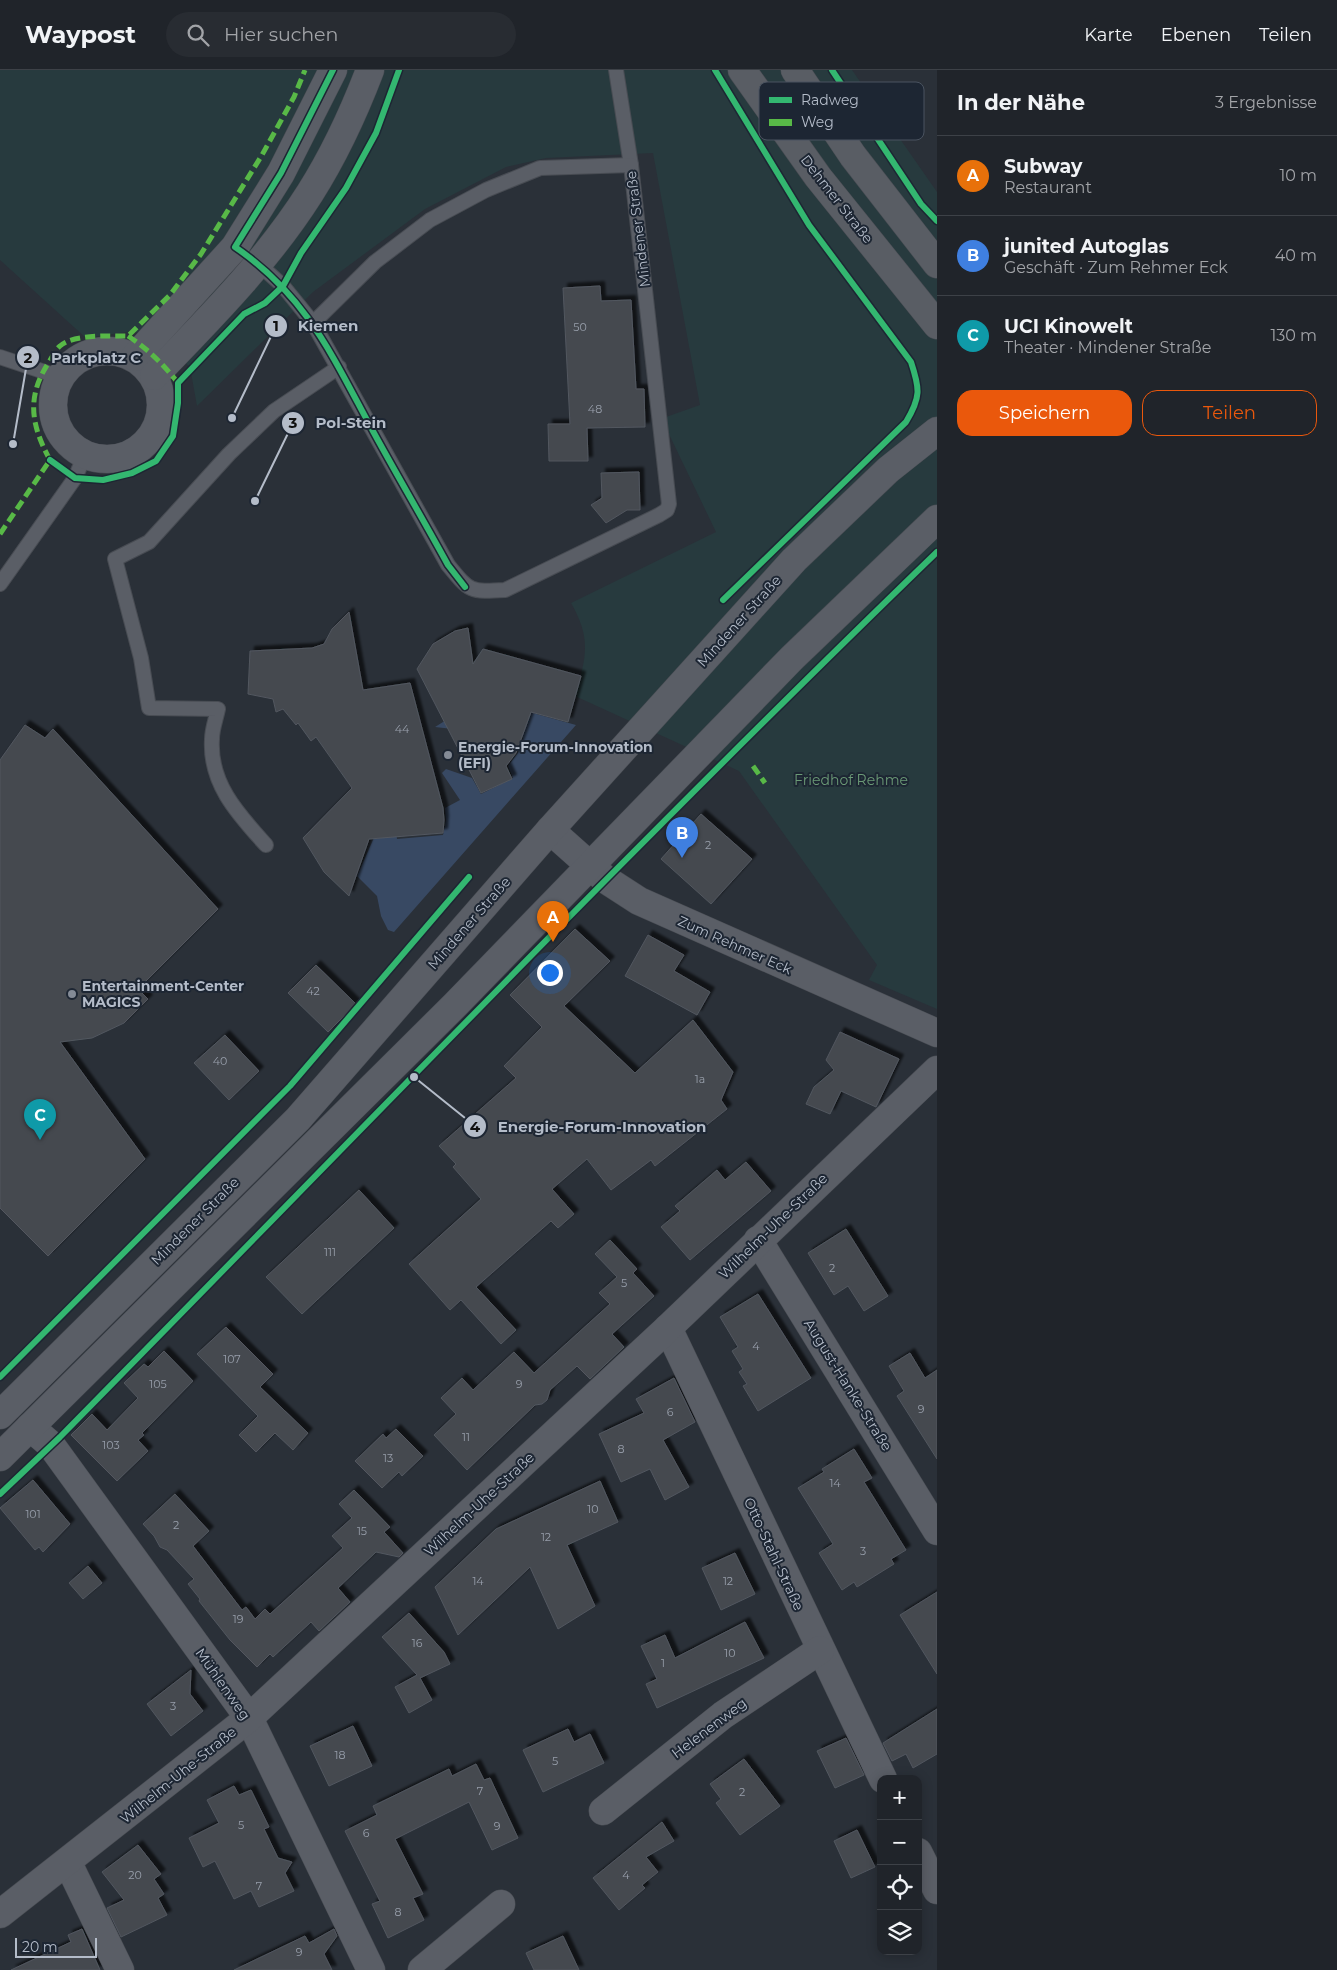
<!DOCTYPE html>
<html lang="de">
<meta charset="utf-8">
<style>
:root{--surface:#20242a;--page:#282c32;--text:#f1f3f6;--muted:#a2a4a8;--line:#3d4147;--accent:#ea580c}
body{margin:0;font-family:Montserrat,sans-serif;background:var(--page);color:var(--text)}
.controls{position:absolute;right:15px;bottom:15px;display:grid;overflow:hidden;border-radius:10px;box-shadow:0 2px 12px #0003}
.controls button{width:45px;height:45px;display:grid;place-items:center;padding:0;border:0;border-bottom:1px solid var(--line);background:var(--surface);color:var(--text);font:25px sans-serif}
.scale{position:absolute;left:15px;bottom:12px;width:82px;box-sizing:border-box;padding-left:5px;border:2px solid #b4bcc9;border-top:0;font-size:14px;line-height:18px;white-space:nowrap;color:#b4bcc9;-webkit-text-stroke:4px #1d2633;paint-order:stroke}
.you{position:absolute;left:549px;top:902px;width:18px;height:18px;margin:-12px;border:4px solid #fff;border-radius:50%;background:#1a73e8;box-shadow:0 0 0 8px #1a73e833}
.badge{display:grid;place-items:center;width:32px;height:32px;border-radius:50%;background:var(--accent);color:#fff;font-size:16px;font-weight:700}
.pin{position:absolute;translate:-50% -41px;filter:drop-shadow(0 1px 2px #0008)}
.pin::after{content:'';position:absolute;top:26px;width:18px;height:15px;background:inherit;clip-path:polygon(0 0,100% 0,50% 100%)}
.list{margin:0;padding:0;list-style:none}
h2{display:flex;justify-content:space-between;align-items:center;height:65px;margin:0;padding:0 20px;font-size:21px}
h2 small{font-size:16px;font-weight:400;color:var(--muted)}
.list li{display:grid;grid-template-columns:32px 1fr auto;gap:15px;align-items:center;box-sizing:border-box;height:80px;padding:0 20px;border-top:1px solid var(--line)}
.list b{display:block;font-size:19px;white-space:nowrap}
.list p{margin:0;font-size:16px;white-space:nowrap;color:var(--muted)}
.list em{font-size:16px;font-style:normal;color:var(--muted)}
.actions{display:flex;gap:10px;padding:15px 20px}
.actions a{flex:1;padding:11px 0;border:1px solid var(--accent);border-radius:15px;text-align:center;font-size:18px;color:var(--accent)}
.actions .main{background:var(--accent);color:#fff}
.icon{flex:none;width:28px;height:28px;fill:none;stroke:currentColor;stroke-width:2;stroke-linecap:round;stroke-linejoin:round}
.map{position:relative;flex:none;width:937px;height:1900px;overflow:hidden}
header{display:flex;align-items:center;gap:30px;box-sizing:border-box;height:70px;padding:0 25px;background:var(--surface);border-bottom:1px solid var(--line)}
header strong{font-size:24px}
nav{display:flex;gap:28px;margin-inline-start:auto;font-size:18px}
.search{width:350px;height:45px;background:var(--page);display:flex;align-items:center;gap:12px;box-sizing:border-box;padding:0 18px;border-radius:28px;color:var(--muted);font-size:19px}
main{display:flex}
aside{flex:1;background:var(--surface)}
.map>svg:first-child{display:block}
.green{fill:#273a3e}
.water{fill:#384963}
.building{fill:#444950;stroke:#52575f;filter:url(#shadow)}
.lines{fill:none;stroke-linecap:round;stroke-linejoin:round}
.service-casing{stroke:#484c53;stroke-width:16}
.minor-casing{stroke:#484c53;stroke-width:29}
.secondary-casing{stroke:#484c53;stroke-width:29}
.service{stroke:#5a5e66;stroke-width:14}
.minor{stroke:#5a5e66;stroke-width:28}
.secondary{stroke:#595d64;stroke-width:28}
.quiet{stroke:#58b947;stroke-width:5;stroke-dasharray:10 5;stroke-linecap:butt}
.cycleway-casing{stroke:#1d2633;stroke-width:9}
.cycleway{stroke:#33b770;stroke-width:6}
.poi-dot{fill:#848b96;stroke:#1d2633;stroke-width:2}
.labels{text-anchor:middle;stroke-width:4;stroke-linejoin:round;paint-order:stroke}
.number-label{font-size:11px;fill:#989fab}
.street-label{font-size:14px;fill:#b4bcc9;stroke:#1d2633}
.poi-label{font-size:14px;font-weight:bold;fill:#b4bcc9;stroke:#1d2633;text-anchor:start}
.park-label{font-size:14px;fill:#6b9a76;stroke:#1d2633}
.key{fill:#1d2633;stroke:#4a5360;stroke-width:1}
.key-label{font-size:14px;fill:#b4bcc9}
.leader{fill:none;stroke:#b4bcc9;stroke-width:2}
.callout-dot{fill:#b4bcc9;stroke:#1d2633;stroke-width:2}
.mark-label{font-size:15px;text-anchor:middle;font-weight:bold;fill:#111}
.callout-label{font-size:15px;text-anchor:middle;font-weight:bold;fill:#b4bcc9;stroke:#1d2633;stroke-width:4;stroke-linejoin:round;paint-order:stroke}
</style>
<header>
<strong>Waypost</strong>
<div class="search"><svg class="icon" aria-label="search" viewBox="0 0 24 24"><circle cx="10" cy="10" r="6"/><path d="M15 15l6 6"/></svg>Hier suchen</div>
<nav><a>Karte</a><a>Ebenen</a><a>Teilen</a></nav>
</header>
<main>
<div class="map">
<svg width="937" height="1900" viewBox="0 0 937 1900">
<defs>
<filter id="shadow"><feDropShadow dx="4.5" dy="-4.5" stdDeviation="1" flood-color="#0009"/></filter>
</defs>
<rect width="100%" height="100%" fill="#2a3038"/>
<path class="green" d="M0,0h852l85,122v817l-68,-29 8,-15 -138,-194 -164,-75c11,-38 17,-57 -4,-93l145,-71 -49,-102 -1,-13 34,-12 -47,-252 -107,5 -40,9 -81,42 -112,83 -116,114 -7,-39 -33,-27 -24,-9 -47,7 -86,-78z"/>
<path class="water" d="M504,614l-1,21 73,20 -182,207 -6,-2 -7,-14 -4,-20 -20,-20 35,-79 5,42 46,-4 3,-15 -1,-12 15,-8 -18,-27 4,-4 26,9 9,16 32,-16 -5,-12 10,-13 5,-16 -88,-10z"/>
<g class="building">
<path d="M600,216l1,15 30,-1 5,89h8l1,38 -58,1 1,33h-39l-1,-37h22l-7,-136z"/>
<path d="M639,402l1,38h-13l-21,13 -15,-18 11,-7 -1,-25z"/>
<path d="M349,542l14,78 47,-7 33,125 1,12 -1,13 -74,6 -20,57 -25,-24 -21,-34 49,-50 -36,-51 -5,4 -13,-18 -2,2 -13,-16 -7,3 -3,-13 -25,-5 2,-43 62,-3 12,-4 8,-15z"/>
<path d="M468,558l5,36 10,-15 98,27 -13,46 -37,-10 -15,41 -10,13 6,13 -31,14 -64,-124 16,-25 22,-13z"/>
<path d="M25,655l20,13 8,-9 165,180 -80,80 10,10 -24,24 -32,15 -32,4 85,117 -97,97 -48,-48v-448z"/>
<path d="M701,744l51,45 -41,45 -50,-45z"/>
<path d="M575,859l35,32 -46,45 71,67 58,-53 40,52 -12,28 6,9 -72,57 -4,-6 -40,30 -24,-31 -35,30 22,25 -16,14 -7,-7 -75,66 40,43 -15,14 -40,-44 -11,10 -41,-46 72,-65 -28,-32 3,-3 -17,-18 77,-68 -12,-12 38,-39 -32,-32z"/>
<path d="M648,865l36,20 -10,16 36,21 -13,23 -72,-39z"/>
<path d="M316,895l40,39 -28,28 -40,-39z"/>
<path d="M840,962l59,27 -23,48 -35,-16 -11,23 -24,-10 8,-17 20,-17 -8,-10z"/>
<path d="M225,965l34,36 -30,29 -35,-37z"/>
<path d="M746,1092l25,29 -81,69 -29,-33 19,-16 -5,-5 42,-36 8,10z"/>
<path d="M359,1120l35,38 -92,86 -36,-37z"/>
<path d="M846,1159l42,67 -24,15 -16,-25 -14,9 -26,-42z"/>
<path d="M610,1170l27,29 -4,4 21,23 -42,38 12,13 -34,32 -13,-13 -27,24 -3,10 -5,4 -7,1 -68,65 -33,-35 22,-21 -15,-16 21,-20 11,12 41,-38 20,21 76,-69 -11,-11 18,-16 -22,-23z"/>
<path d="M758,1224l53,84 -53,33 -15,-25 4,-2 -8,-12 4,-3 -11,-18 6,-4 -18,-30z"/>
<path d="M226,1257l47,47 -13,13 48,46 -15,17 -18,-17 -19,19 -17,-17 19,-19 -61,-62z"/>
<path d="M164,1281l29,30 -51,52 2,2 -6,5 10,11 -31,30 -46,-46 21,-21 15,16 31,-32 -14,-15 20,-19 4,3z"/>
<path d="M910,1283l15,25 12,-8v89l-40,-63 7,-5 -15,-25z"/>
<path d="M674,1308l21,44 -32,18 26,47 -24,13 -15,-31 -29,13 -22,-48 45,-21 -8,-14z"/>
<path d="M396,1359l27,27 -21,20 -3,-4 -17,16 -27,-27 28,-27 3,4z"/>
<path d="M854,1379l18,29 -8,4 42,68 -15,9 3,5 -37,23 -3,-5 -12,8 -23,-37 14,-9 -35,-56 26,-16 -2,-3z"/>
<path d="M33,1410l37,44 -27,28 -4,-5 -4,3 -35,-42z"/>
<path d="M600,1411l18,41 -51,23 28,61 -37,23 -28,-62 -72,68 -23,-48 61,-58z"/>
<path d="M354,1420l36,37 -6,5 19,21 -4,4 -23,-5 -38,36 12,14 -31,29 -8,-9 -38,35 -3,-3 -13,13 -27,-27 -31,-39 1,-2 -12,-15 6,-5 -27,-29 -7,-3 -6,-11 -11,-12 32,-30 34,37 -16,15 49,64 4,-3 9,12 10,-10 5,5 73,-66 -11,-12 20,-18 -13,-14z"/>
<path d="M735,1483l20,41 -34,16 -19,-42z"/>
<path d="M88,1496l14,17 -19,16 -14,-16z"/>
<path d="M937,1522v82l-37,-59z"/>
<path d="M409,1543l35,39 6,12 -30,14 12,22 -23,13 -14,-26 22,-12 -35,-38z"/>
<path d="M745,1552l19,36 -107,50 -11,-24 11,-5 -16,-33 24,-11 10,23z"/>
<path d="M191,1600l-1,24 13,17 -32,25 -24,-32z"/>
<path d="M937,1639v45l-24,14 -7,-14 -14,7 -9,-18z"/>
<path d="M353,1656l19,40 -43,20 -19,-40z"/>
<path d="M568,1659l6,13 16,-8 14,29 -61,29 -20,-42z"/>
<path d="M846,1668l18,37 -29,13 -18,-37z"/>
<path d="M744,1689l36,47 -40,29 -24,-32 5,-4 -11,-15z"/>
<path d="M476,1694l8,16 6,-2 28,60 -26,12 -23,-48 -74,37 28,55 -10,4 11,22 -36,18 -16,-34 8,-3 -35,-70 32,-16 -4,-9 76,-37 3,7z"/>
<path d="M234,1716l5,9 12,-5 18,37 -5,2 14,29 14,4 -7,11 9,18 -35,16 -8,-16 -17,8 -19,-38 -12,6 -14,-29 30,-15 -12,-23z"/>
<path d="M662,1752l12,19 -28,16 12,15 -16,13 3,3 -26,22 -26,-32z"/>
<path d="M857,1760l18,37 -24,11 -17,-37z"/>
<path d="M138,1775l23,29 -7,5 10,15 -6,4 9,17 -46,22 -14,-29 17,-8 -22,-28z"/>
<path d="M82,1859l18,41h-89l60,-28 -3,-7z"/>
<path d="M334,1859l3,7 -13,18 8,16h-98l71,-34 4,7z"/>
<path d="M563,1866l16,34h-45l-8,-17z"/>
</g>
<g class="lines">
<g class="service-casing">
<g id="service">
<path d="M254,190l29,26 30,37 135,242c22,27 22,27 57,25l154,-75 8,-5 2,-6 -38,-339 -15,-95"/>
<path d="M313,253l62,-61 55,-42 56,-30 54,-22 91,-3"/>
<path d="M0,287l60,20"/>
<path d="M0,514l75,-106 10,-23"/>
<path d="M266,775c-27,-30 -57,-61 -54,-106 0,-10 4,-20 6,-30l-69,-1 -8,-50 -26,-99 34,-17 80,-88 45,-43 65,-44"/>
</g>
</g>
<g class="minor-casing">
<g id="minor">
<circle cx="107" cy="335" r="54"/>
<path d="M135,287l100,-110 46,-74 52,-103"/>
<path d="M154,306c55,-57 113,-115 156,-183 24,-38 44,-81 60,-123"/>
<path d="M550,760l55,49 34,22 298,132"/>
<path d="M758,1170l179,291"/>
<path d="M668,1258l215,451"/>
<path d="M0,1345l298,-296 252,-289 244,-270 94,-90 49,-39"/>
<path d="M30,1357l21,18 198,273 122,252"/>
<path d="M0,1387l455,-452 337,-347 145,-139"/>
<path d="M603,1741l120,-96 97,-65"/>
<path d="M918,1782l19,38"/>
<path d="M68,1793l52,107"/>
<path d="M0,1844l249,-196 419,-390 269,-258"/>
<path d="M422,1900l79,-66"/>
</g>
</g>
<g class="secondary-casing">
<g id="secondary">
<path d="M742,0l76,107 119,148"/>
<path d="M795,0l58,86 84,108"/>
</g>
</g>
<use href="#service" class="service"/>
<use href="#minor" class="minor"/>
<use href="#secondary" class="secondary"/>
<g class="quiet">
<path d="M128,266c20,13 35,28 50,47"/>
<path d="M0,464l50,-74c-19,-35 -24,-63 -1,-98 3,-5 7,-13 11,-16 13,-12 51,-10 68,-10l42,-41 31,-41 61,-99 32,-58 11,-27"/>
<path d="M753,696l12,17"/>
</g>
<g class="cycleway-casing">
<g id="cycleway">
<path d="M333,0l-52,103 -46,74c73,50 98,111 139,186 24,44 50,88 74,132l17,22"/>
<path d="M715,0l94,155 102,137c9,27 10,35 -5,60l-183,178"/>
<path d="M832,0l89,134 16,17"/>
<path d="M50,390l25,18 28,2 29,-7 24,-12 17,-25 5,-33v-20l66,-69 21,-11 18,-17 18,-33 45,-65 30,-55 23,-63"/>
<path d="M0,1307l290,-291 179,-209"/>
<path d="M0,1424l60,-57c291,-296 578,-596 877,-885"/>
</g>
</g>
<use href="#cycleway" class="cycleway"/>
</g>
<g class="poi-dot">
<circle cx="448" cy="685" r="5"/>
<circle cx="72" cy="924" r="5"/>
</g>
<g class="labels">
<g class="number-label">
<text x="580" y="261">50</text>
<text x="595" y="343">48</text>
<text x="402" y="663">44</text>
<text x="708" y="779">2</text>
<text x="313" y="925">42</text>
<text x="220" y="995">40</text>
<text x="700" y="1013">1a</text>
<text x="330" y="1186">111</text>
<text x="832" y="1202">2</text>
<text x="624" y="1217">5</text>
<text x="756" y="1280">4</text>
<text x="232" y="1293">107</text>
<text x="158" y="1318">105</text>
<text x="519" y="1318">9</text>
<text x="921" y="1343">9</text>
<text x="670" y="1346">6</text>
<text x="466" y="1371">11</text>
<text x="111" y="1379">103</text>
<text x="621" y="1383">8</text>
<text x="388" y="1392">13</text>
<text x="835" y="1417">14</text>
<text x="593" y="1443">10</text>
<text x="33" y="1448">101</text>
<text x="176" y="1459">2</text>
<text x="362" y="1465">15</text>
<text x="546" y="1471">12</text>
<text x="863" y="1485">3</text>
<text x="478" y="1515">14</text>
<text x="728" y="1515">12</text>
<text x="238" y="1553">19</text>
<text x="417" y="1577">16</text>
<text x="730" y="1587">10</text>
<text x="663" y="1597">1</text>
<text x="173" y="1640">3</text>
<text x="340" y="1689">18</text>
<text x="555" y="1695">5</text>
<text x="480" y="1725">7</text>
<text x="742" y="1726">2</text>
<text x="241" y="1759">5</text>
<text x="497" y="1760">9</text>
<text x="366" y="1767">6</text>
<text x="135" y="1809">20</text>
<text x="626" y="1809">4</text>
<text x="259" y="1820">7</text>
<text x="398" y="1846">8</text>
<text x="299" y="1886">9</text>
</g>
<g class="street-label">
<text transform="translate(837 129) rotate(52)" y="5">Dehmer Straße</text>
<text transform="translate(638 159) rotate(-97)" y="5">Mindener Straße</text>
<text transform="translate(739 551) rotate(-48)" y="5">Mindener Straße</text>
<text transform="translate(469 853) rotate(-49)" y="5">Mindener Straße</text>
<text transform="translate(735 875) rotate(24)" y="5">Zum Rehmer Eck</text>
<text transform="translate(195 1151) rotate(-45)" y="5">Mindener Straße</text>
<text transform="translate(773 1156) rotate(-44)" y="5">Wilhelm-Uhe-Straße</text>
<text transform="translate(848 1315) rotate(58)" y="5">August-Hanke-Straße</text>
<text transform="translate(479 1434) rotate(-43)" y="5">Wilhelm-Uhe-Straße</text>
<text transform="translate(774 1484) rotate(65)" y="5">Otto-Stahl-Straße</text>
<text transform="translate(223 1614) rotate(55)" y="5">Mühlenweg</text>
<text transform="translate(709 1658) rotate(-37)" y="5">Helenenweg</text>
<text transform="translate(178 1705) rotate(-39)" y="5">Wilhelm-Uhe-Straße</text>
</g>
<g class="poi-label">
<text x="458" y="682">Energie-Forum-Innovation<tspan x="458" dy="16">(EFI)</tspan></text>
<text x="82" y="921">Entertainment-Center<tspan x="82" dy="16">MAGICS</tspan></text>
</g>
<g class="park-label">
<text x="851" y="715">Friedhof Rehme</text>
</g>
</g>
<rect x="759" y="12" width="165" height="58" rx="8" class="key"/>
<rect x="769" y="27" width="23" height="6" fill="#33b770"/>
<rect x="769" y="49" width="23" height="7" fill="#58b947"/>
<g class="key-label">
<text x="801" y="35">Radweg</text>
<text x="801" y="57">Weg</text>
</g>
<path class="leader" d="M232 348L276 256M13 374L28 287M255 431L293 353M414 1007L475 1056"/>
<g class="callout-dot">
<circle cx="232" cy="348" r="5"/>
<circle cx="13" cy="374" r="5"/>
<circle cx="255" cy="431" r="5"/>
<circle cx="414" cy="1007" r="5"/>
<circle cx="276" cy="256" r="12"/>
<circle cx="28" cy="287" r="12"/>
<circle cx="293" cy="353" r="12"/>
<circle cx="475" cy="1056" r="12"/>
</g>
<g class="mark-label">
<text x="276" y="261">1</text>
<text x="28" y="293">2</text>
<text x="293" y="358">3</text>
<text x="475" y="1062">4</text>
</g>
<g class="callout-label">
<text x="328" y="261">Kiemen</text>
<text x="96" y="293">Parkplatz C</text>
<text x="351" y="358">Pol-Stein</text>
<text x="602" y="1062">Energie-Forum-Innovation</text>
</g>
</svg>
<div class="controls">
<button>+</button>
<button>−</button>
<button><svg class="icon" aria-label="locate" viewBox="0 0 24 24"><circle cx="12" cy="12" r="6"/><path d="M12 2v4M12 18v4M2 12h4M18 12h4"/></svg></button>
<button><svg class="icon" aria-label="layers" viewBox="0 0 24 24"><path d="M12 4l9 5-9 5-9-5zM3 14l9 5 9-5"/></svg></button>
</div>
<div class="scale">20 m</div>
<div class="you"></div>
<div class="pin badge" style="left:553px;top:872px;background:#e8710a">A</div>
<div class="pin badge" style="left:682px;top:788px;background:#3f7fe0">B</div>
<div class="pin badge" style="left:40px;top:1070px;background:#0f9aa8">C</div>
</div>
<aside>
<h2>In der Nähe<small>3 Ergebnisse</small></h2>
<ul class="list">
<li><span class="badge" style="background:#e8710a">A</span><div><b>Subway</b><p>Restaurant</p></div><em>10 m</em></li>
<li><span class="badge" style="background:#3f7fe0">B</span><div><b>junited Autoglas</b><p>Geschäft · Zum Rehmer Eck</p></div><em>40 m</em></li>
<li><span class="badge" style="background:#0f9aa8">C</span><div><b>UCI Kinowelt</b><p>Theater · Mindener Straße</p></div><em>130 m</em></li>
</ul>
<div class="actions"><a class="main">Speichern</a><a>Teilen</a></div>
</aside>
</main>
